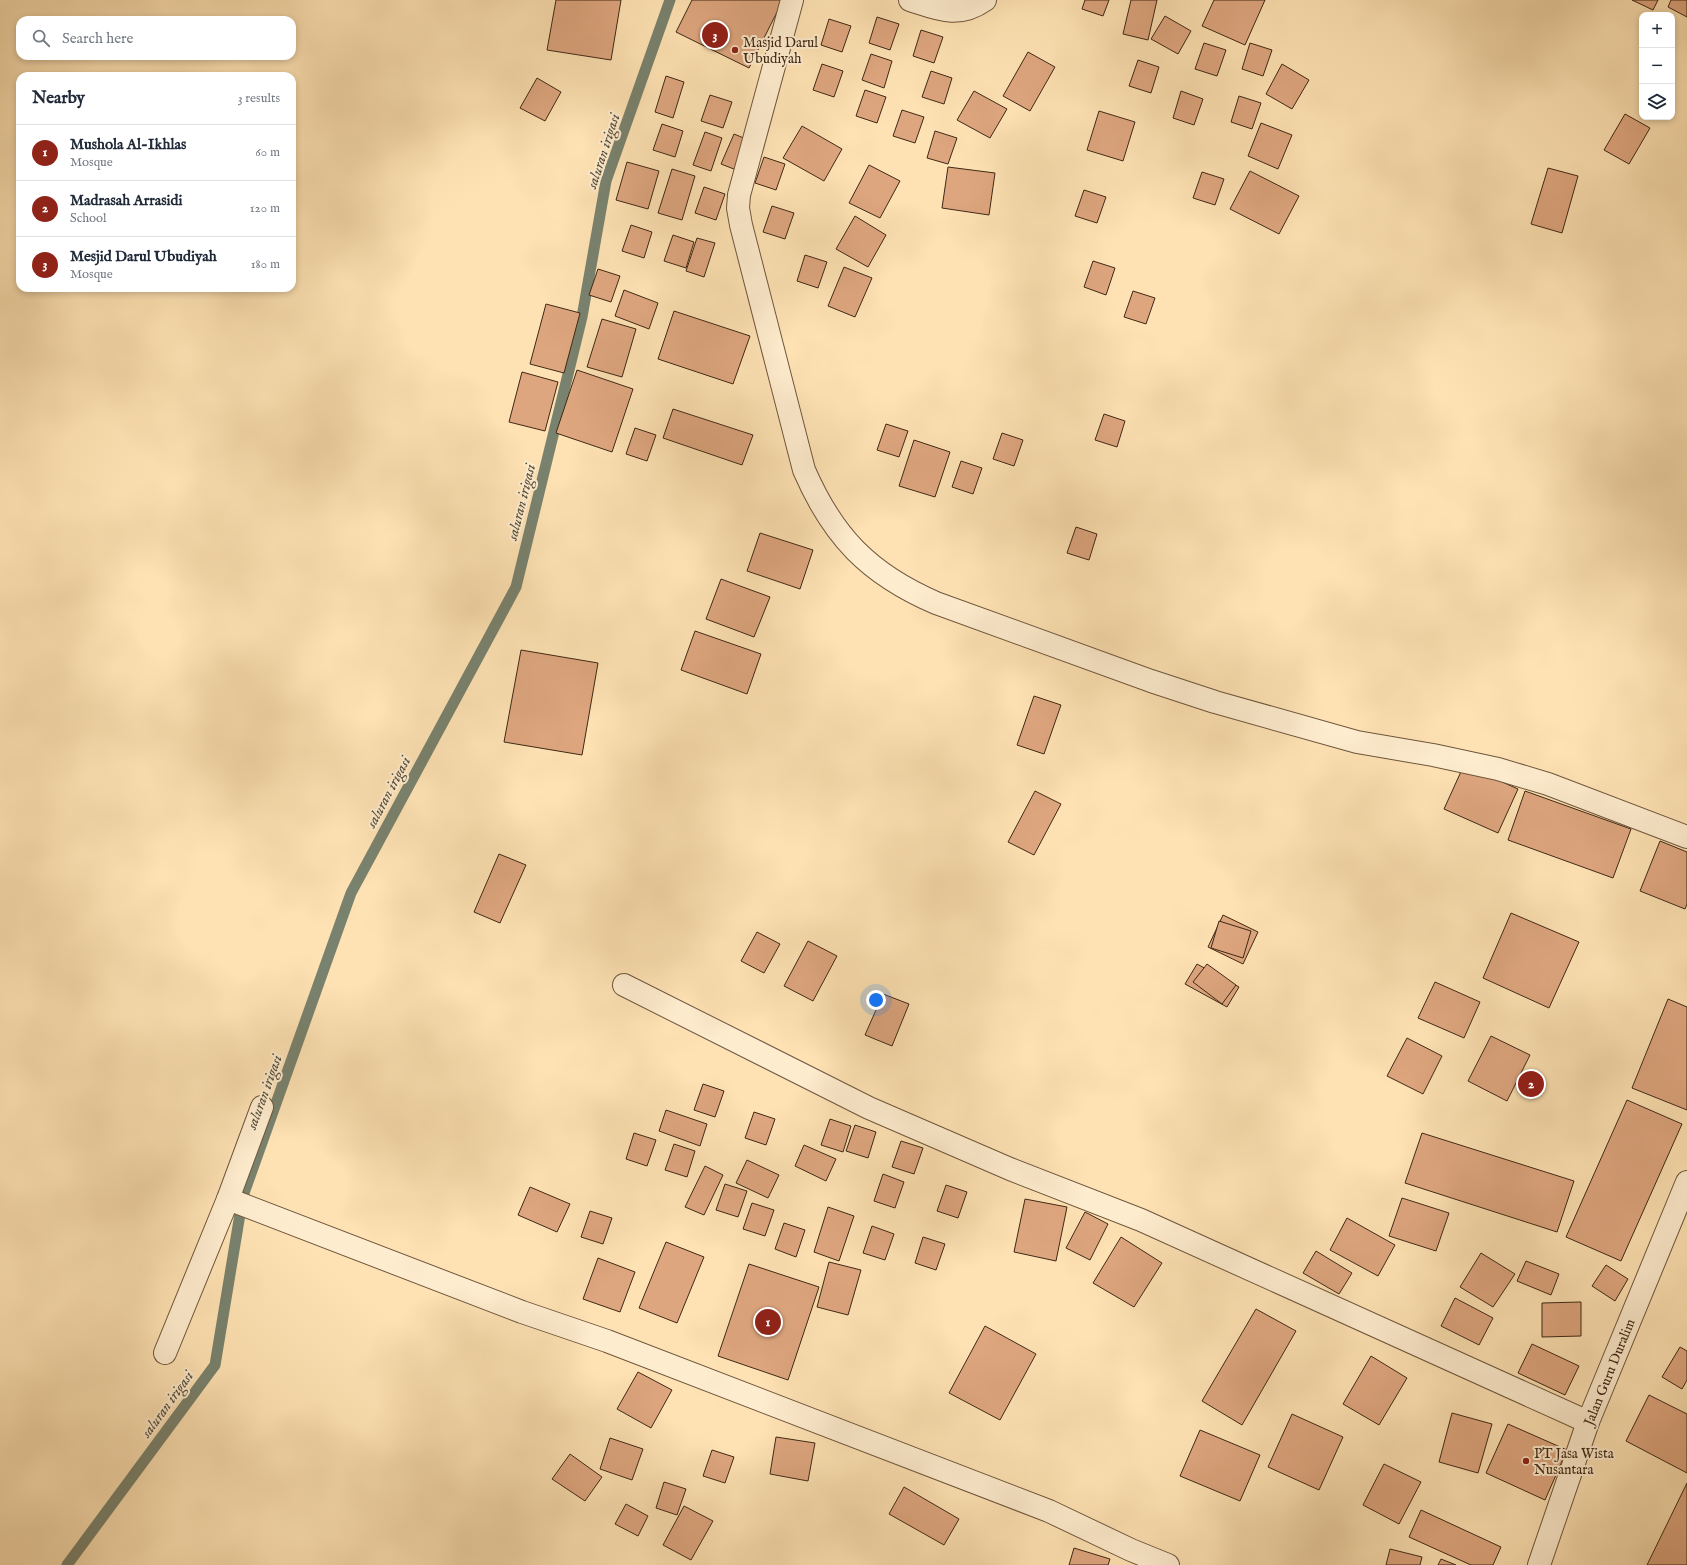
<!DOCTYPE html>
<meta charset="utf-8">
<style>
:root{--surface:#fff;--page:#f2f2f3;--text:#1f2937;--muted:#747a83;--line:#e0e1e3;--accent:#8f2418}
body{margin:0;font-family:"IM FELL English",serif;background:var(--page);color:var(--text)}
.controls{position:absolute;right:12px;top:12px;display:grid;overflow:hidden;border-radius:8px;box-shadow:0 2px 6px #0003}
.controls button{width:36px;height:36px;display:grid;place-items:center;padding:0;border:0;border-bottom:1px solid var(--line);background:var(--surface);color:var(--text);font:20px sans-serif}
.you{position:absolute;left:876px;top:1000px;width:14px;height:14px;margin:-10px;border:3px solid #fff;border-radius:50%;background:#1a73e8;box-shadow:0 0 0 6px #1a73e833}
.badge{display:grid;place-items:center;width:26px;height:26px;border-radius:50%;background:var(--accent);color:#fff;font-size:13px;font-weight:700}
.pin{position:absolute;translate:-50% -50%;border:2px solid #fff;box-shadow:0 1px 4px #0006}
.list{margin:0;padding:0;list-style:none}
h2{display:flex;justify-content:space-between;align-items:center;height:52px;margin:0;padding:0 16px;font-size:17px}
h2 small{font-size:13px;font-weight:400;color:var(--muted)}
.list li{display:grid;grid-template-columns:26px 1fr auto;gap:12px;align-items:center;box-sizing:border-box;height:56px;padding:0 16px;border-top:1px solid var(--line)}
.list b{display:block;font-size:15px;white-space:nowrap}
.list p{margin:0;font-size:13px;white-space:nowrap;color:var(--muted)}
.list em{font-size:13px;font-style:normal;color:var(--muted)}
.icon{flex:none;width:22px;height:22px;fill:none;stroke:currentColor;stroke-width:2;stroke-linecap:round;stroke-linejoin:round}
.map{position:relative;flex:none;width:1687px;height:1565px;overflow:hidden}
.search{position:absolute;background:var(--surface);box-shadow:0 2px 6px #0003;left:16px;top:16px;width:280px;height:44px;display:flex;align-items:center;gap:10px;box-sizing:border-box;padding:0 14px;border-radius:12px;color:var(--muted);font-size:15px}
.panel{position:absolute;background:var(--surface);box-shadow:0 2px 6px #0003;left:16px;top:72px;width:280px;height:220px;border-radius:12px}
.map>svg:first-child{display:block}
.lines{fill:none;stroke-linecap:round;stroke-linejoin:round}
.stream{stroke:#79826e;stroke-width:11}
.building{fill:#dea67f;stroke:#3f2815}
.minor-casing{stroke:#6f563c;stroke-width:24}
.minor{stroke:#feecce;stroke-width:22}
.poi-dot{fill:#8f2418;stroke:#feecce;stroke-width:1.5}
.labels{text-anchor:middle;stroke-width:4;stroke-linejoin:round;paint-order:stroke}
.poi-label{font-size:14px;fill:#3f2815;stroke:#feecce;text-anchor:start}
.street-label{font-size:14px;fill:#3f2815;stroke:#feecce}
.water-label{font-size:15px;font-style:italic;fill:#574e3a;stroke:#feecce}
</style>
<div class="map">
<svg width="1687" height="1565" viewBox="0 0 1687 1565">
<rect width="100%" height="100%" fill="#fee2b3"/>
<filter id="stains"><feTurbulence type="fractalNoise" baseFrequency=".005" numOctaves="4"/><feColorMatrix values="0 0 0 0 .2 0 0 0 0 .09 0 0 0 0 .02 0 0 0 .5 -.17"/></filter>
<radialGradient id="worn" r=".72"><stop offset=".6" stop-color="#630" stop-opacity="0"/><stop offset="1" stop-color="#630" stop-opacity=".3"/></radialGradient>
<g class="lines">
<path class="stream" d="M67,1565l148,-200 28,-169 108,-303 165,-306 66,-270 24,-136 64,-181"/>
</g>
<g class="building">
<path d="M556,0h65l-10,60 -64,-10z"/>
<path d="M692,0h91l-34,68 -73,-36z"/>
<path d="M1085,0h24l-6,16 -21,-7z"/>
<path d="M1131,0h26l-9,40 -25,-6z"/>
<path d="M1214,0h51l-20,45 -43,-19z"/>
<path d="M1632,0h26l-5,10z"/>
<path d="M1671,0h16v17l-19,-10z"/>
<path d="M1165,16l26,15 -13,23 -27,-15z"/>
<path d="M877,17l22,7 -9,26 -21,-7z"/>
<path d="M829,19l22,7 -9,26 -21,-7z"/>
<path d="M921,30l22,7 -9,26 -21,-7z"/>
<path d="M1204,43l22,7 -9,26 -22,-7z"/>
<path d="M1250,43l22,7 -9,26 -21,-7z"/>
<path d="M1028,52l27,15 -25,44 -27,-15z"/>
<path d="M871,54l21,7 -8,27 -22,-8z"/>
<path d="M1138,60l21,7 -8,26 -22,-7z"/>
<path d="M822,64l21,7 -9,26 -21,-7z"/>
<path d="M1282,64l27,16 -17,29 -26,-15z"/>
<path d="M931,71l21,7 -8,26 -22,-7z"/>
<path d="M666,76l18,6 -11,36 -18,-6z"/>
<path d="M537,78l24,14 -16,29 -25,-13z"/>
<path d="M865,90l21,7 -9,26 -21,-7z"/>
<path d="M974,91l33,18 -17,29 -33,-18z"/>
<path d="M1181,91l22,8 -9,26 -21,-7z"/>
<path d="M710,95l22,7 -9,26 -22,-7z"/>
<path d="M1239,96l22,7 -9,26 -21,-7z"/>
<path d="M902,110l22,7 -9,26 -22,-7z"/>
<path d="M1099,111l36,11 -12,39 -36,-11z"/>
<path d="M1625,114l25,14 -21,36 -25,-14z"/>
<path d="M1261,123l31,12 -14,34 -30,-13z"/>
<path d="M662,124l21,7 -8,26 -22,-7z"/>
<path d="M802,126l40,23 -18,32 -41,-23z"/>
<path d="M935,131l22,7 -9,26 -21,-6z"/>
<path d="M705,132l17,6 -11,33 -18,-6z"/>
<path d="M734,134l17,7 -12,30 -18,-7z"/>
<path d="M764,157l21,7 -9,26 -21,-7z"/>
<path d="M627,162l32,9 -11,38 -32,-9z"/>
<path d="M869,165l31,16 -20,37 -31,-15z"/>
<path d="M948,167l47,6 -6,42 -47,-7z"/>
<path d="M1548,168l30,8 -16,57 -31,-9z"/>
<path d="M672,169l23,7 -13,44 -24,-7z"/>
<path d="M1250,171l49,25 -20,38 -49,-25z"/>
<path d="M1202,172l22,7 -9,26 -22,-7z"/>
<path d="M704,187l21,7 -9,26 -21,-7z"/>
<path d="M1084,190l22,7 -9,26 -22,-7z"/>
<path d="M772,206l22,7 -9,26 -22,-7z"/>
<path d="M855,216l31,19 -18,32 -32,-18z"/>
<path d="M631,225l21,7 -8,26 -22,-7z"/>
<path d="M673,235l21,7 -8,26 -22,-7z"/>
<path d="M697,238l18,5 -11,34 -18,-6z"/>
<path d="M805,255l22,7 -9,26 -21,-7z"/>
<path d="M1093,261l22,7 -9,27 -22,-8z"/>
<path d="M844,267l28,11 -17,39 -27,-11z"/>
<path d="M598,269l22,7 -9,26 -22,-7z"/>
<path d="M624,290l34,13 -9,26 -34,-13z"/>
<path d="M1133,291l22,7 -9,26 -22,-7z"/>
<path d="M546,304l34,9 -16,60 -34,-9z"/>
<path d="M674,311l76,25 -17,48 -75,-25z"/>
<path d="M602,319l34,10 -14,48 -35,-10z"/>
<path d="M577,370l56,19 -21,63 -56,-19z"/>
<path d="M522,372l36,10 -13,49 -36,-9z"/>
<path d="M673,409l80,26 -11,30 -79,-27z"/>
<path d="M1104,414l21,7 -8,26 -22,-7z"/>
<path d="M886,424l22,7 -9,26 -22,-7z"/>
<path d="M635,428l21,7 -9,26 -21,-7z"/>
<path d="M1002,433l21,7 -9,26 -21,-7z"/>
<path d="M914,440l36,12 -15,45 -36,-11z"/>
<path d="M961,461l21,7 -9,26 -21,-7z"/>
<path d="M1076,527l21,7 -8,26 -22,-7z"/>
<path d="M760,533l53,17 -13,39 -53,-18z"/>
<path d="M721,579l49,18 -16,40 -48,-18z"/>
<path d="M695,631l66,23 -14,40 -66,-24z"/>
<path d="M521,650l77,13 -16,92 -78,-13z"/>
<path d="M1034,696l27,9 -17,49 -27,-9z"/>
<path d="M1464,765l54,24 -20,44 -54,-24z"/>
<path d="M1035,791l26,13 -27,51 -26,-13z"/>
<path d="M1525,791l106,38 -18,49 -105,-38z"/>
<path d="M1660,841l27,11v52l-2,5 -45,-18z"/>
<path d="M499,854l27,11 -26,58 -26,-11z"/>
<path d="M1511,913l68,29 -30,66 -66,-30z"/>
<path d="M1223,915l35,17 -15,32 -35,-17z"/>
<path d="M1219,921l32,10 -8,27 -32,-10z"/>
<path d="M757,932l23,12 -16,29 -23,-12z"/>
<path d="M808,941l29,15 -24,45 -29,-15z"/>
<path d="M1197,964l42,23 -12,20 -42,-23z"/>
<path d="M1207,964l29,21 -14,19 -29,-22z"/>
<path d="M1435,982l45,20 -16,36 -46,-20z"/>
<path d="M883,994l26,10 -17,42 -27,-11z"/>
<path d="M1668,999l19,8v103l-55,-22z"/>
<path d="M1491,1036l39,19 -23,46 -39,-20z"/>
<path d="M1407,1038l35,18 -19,38 -36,-18z"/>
<path d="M703,1084l21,7 -9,26 -21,-7z"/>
<path d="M1627,1100l55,24 -61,137 -55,-24z"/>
<path d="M666,1110l41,14 -7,22 -41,-15z"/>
<path d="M754,1112l21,7 -9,26 -21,-7z"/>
<path d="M830,1119l21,7 -8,26 -22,-7z"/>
<path d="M855,1125l21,7 -8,26 -22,-7z"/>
<path d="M634,1133l22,7 -9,26 -21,-7z"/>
<path d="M1422,1133l152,48 -17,51 -152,-49z"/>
<path d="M901,1141l22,7 -9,26 -22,-7z"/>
<path d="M674,1144l21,7 -8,26 -22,-7z"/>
<path d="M804,1145l32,14 -10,22 -31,-15z"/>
<path d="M747,1160l32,15 -11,23 -32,-15z"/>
<path d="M705,1166l18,9 -19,40 -19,-8z"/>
<path d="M883,1174l21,8 -9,26 -21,-7z"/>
<path d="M725,1184l22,7 -9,26 -22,-7z"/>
<path d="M946,1185l21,7 -9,26 -21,-7z"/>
<path d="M530,1187l40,17 -13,28 -39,-17z"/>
<path d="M1402,1198l47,15 -13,38 -47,-15z"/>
<path d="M1025,1199l42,8 -11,54 -42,-9z"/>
<path d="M752,1203l22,7 -9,26 -22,-7z"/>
<path d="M828,1207l26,9 -15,45 -25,-9z"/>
<path d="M590,1211l22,7 -9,26 -22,-7z"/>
<path d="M1085,1212l23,12 -18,36 -24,-12z"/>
<path d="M1347,1218l48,27 -17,31 -48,-26z"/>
<path d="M784,1223l21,7 -9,27 -21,-8z"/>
<path d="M872,1226l22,8 -9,26 -22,-7z"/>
<path d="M923,1237l22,7 -9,26 -21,-7z"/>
<path d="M1121,1237l41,26 -28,44 -41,-24z"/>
<path d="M666,1242l38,15 -27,66 -38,-15z"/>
<path d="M1316,1251l36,22 -13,21 -36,-21z"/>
<path d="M1481,1253l34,21 -22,33 -33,-20z"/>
<path d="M598,1258l37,14 -15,40 -37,-13z"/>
<path d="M1526,1261l33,13 -8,21 -34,-14z"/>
<path d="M829,1262l32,8 -13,45 -31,-8z"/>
<path d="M749,1264l70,23 -31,93 -70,-24z"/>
<path d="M1606,1265l22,14 -13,22 -23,-15z"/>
<path d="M1455,1298l38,20 -14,27 -38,-19z"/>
<path d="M1581,1302v34l-39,1v-34z"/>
<path d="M1256,1309l40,22 -54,94 -40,-24z"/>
<path d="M985,1326l51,28 -36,66 -51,-27z"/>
<path d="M1532,1344l47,22 -14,29 -47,-22z"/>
<path d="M1680,1347l7,4v29l-5,9 -20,-12z"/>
<path d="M1371,1356l36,22 -28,47 -36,-21z"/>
<path d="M638,1372l34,18 -21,38 -34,-19z"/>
<path d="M1649,1395l38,19v59l-61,-32z"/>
<path d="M1452,1413l40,11 -14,49 -39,-11z"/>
<path d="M1292,1414l51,23 -24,53 -51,-23z"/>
<path d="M1508,1424l59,26 -22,50 -59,-27z"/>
<path d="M1200,1430l60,25 -20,46 -60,-25z"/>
<path d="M776,1437l39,6 -7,38 -38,-7z"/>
<path d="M610,1438l33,11 -11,31 -32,-11z"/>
<path d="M712,1450l22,7 -9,26 -22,-7z"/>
<path d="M570,1454l32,23 -17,24 -33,-22z"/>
<path d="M1384,1464l37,18 -22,42 -36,-19z"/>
<path d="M664,1482l22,7 -9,26 -21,-7z"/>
<path d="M1687,1483v82h-40z"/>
<path d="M904,1487l55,32 -15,26 -55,-31z"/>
<path d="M626,1504l22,12 -10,20 -23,-12z"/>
<path d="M684,1506l29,15 -22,39 -28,-15z"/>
<path d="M1421,1510l80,37 -8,18h-22l-62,-28z"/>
<path d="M1074,1548l36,11 -2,6h-39z"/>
<path d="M1390,1549l32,8 -2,8h-34z"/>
<path d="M1441,1559l15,6h-18z"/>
</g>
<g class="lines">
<g class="minor-casing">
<g id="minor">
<path d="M792,0l-53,195 -1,13 3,17 63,245c29,67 65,104 132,133l215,78 64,21 142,40 76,13 65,14 50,15 139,53"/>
<path d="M910,0c28,9 48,19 75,0"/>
<path d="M624,985l245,123 141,61 131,51 447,202"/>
<path d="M228,1199l294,113 85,29 442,170 82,39 37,15"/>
<path d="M165,1353l63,-154 34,-92"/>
<path d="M1539,1565l49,-143 99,-240"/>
</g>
</g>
<use href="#minor" class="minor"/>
</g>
<g class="poi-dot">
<circle cx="735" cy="50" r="4"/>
<circle cx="1526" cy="1461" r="4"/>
</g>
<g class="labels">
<g class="poi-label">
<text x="743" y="47">Masjid Darul<tspan x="743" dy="16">Ubudiyah</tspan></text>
<text x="1534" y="1458">PT Jasa Wista<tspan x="1534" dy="16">Nusantara</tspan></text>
</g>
<g class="street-label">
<text transform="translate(1609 1372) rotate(-68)" y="5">Jalan Guru Duralim</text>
</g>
<g class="water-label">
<text transform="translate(603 151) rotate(-72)" y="5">saluran irigasi</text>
<text transform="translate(521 502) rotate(-76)" y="5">saluran irigasi</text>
<text transform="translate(388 792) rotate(-62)" y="5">saluran irigasi</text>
<text transform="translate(264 1092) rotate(-70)" y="5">saluran irigasi</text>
<text transform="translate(167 1404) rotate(-54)" y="5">saluran irigasi</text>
</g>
</g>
<rect width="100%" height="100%" filter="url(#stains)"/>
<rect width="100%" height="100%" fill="url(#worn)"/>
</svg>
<div class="controls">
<button>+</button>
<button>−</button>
<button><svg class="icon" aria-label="layers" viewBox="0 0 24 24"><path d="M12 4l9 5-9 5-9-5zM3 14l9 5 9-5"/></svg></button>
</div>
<div class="you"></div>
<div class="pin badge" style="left:768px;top:1322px">1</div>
<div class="pin badge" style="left:1531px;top:1084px">2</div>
<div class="pin badge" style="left:715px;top:35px">3</div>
<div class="search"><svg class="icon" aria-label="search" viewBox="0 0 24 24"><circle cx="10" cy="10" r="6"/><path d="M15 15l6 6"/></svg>Search here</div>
<section class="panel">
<h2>Nearby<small>3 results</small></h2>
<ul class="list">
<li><span class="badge">1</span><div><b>Mushola Al-Ikhlas</b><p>Mosque</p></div><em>60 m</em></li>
<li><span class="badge">2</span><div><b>Madrasah Arrasidi</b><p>School</p></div><em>120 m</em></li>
<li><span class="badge">3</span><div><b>Mesjid Darul Ubudiyah</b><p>Mosque</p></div><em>180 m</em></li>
</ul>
</section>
</div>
